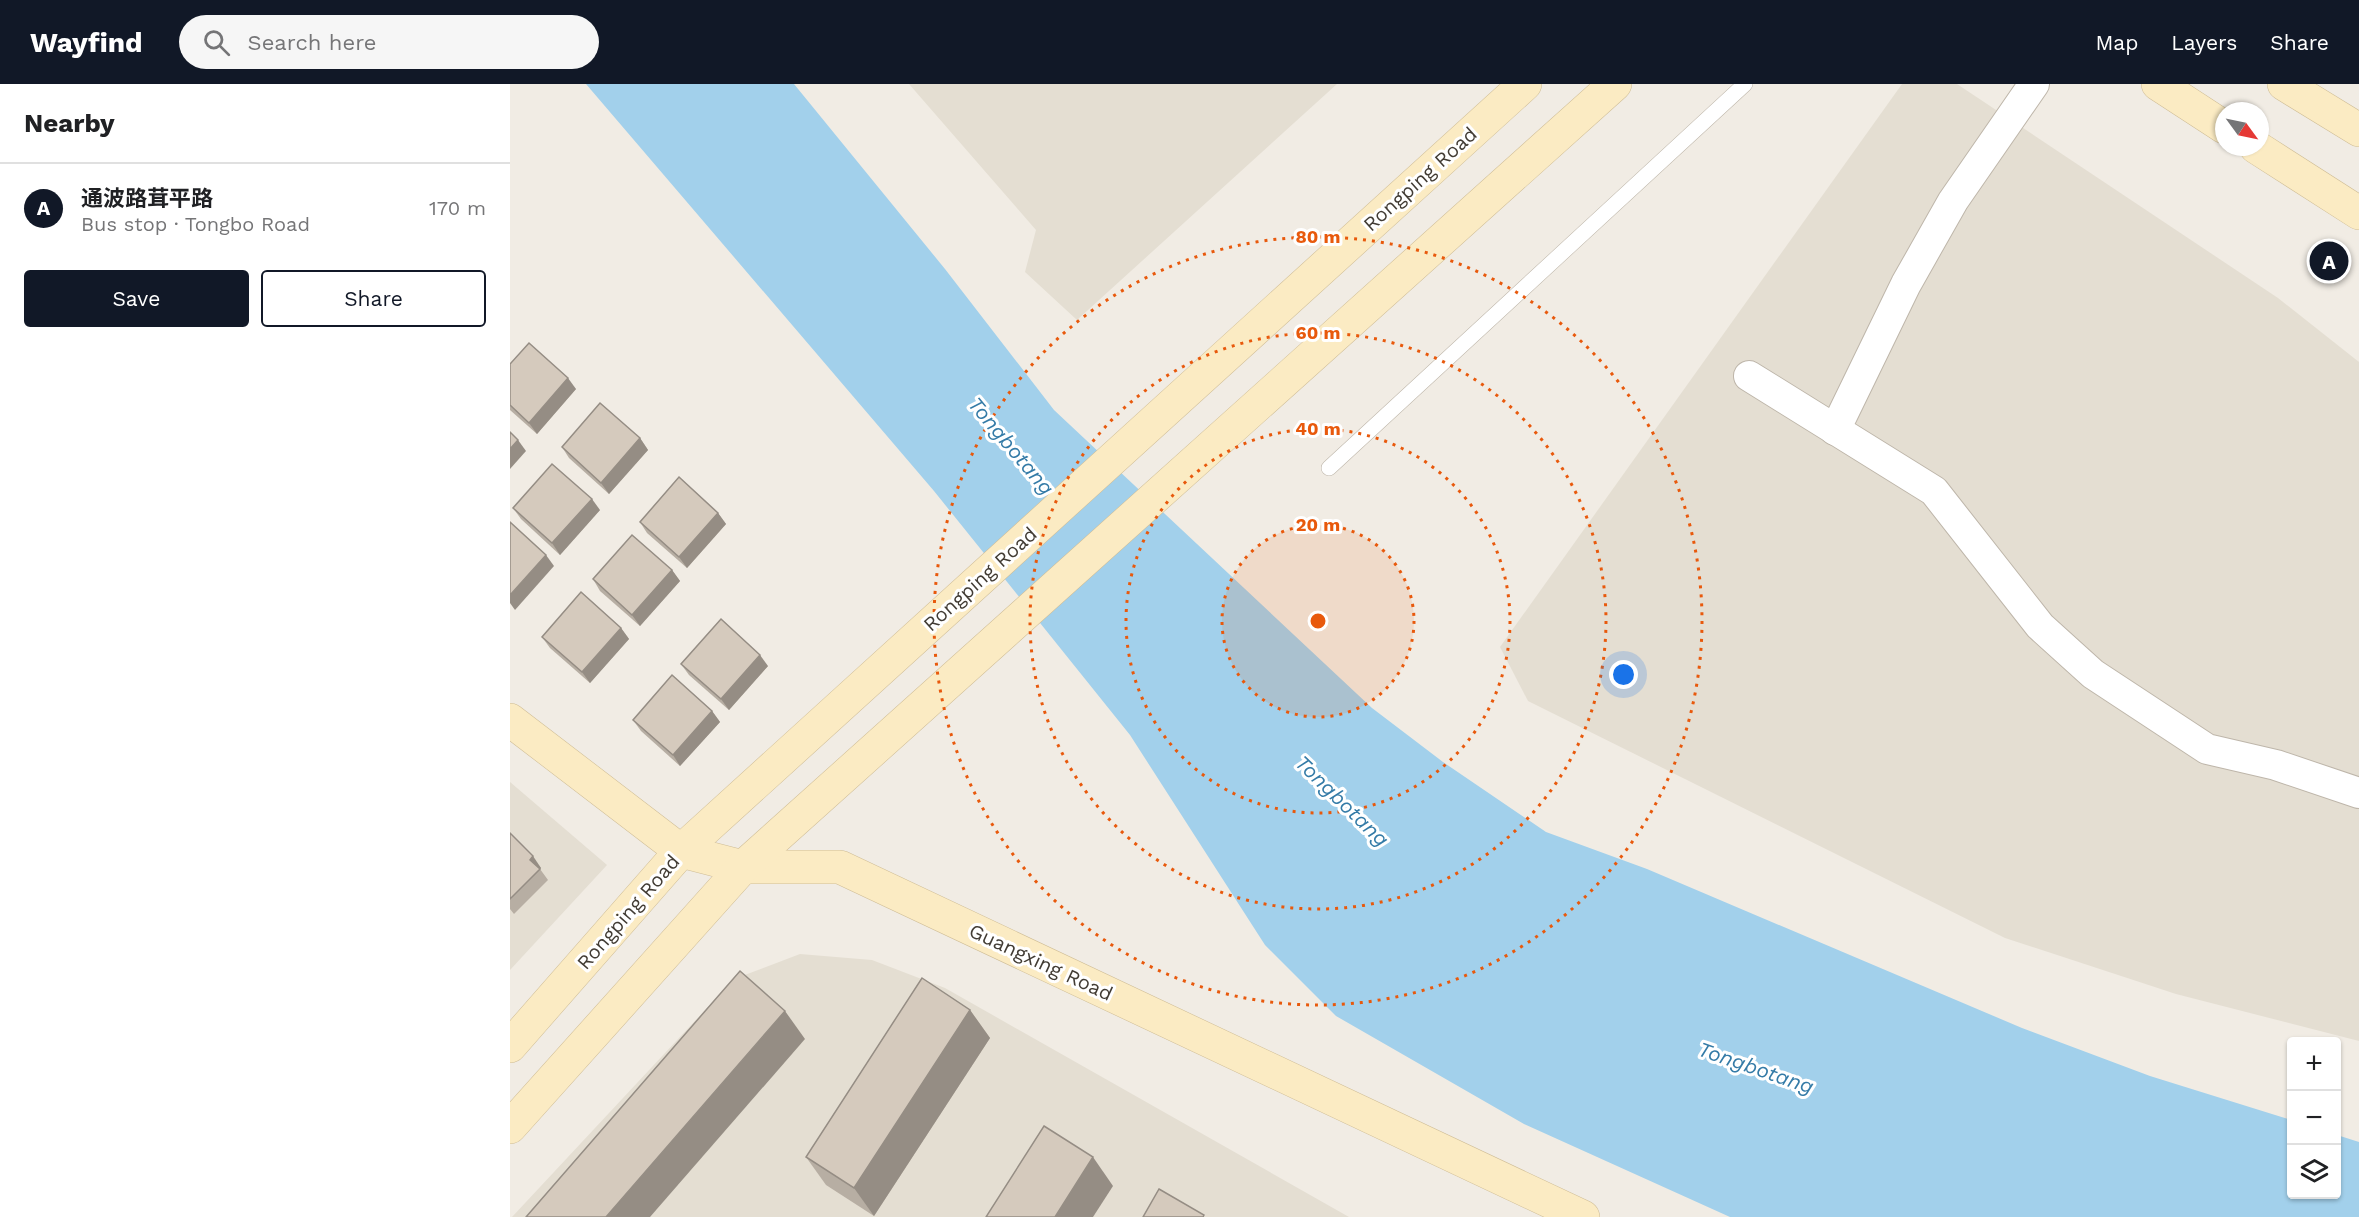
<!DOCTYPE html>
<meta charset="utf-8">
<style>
:root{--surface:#fff;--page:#f6f6f6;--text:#202124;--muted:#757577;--line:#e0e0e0;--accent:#111827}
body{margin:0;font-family:"Work Sans","Noto Sans SC",sans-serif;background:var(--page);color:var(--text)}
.controls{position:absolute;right:18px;bottom:18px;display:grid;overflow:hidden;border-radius:6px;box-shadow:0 2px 4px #0004}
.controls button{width:54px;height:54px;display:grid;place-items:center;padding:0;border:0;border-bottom:2px solid var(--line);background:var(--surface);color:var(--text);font:30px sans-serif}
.compass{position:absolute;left:1705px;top:18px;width:54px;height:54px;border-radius:50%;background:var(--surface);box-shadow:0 2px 4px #0004;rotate:123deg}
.you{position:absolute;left:1114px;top:591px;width:21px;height:21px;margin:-15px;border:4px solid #fff;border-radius:50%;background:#1a73e8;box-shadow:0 0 0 9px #1a73e833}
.badge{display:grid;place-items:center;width:39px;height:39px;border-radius:50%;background:var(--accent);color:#fff;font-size:20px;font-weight:700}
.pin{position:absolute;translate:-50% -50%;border:3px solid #fff;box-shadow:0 2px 6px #0006}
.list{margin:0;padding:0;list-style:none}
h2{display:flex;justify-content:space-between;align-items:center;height:78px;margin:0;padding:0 24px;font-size:26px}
h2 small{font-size:20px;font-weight:400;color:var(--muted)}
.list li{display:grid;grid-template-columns:39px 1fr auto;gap:18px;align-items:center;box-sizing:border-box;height:90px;padding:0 24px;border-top:2px solid var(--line)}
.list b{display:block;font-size:22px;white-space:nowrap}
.list p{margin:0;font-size:20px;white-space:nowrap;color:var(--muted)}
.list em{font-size:20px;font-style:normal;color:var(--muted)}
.actions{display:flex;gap:12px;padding:18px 24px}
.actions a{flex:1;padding:14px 0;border:2px solid var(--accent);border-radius:6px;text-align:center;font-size:21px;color:var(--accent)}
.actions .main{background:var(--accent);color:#fff}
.icon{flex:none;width:33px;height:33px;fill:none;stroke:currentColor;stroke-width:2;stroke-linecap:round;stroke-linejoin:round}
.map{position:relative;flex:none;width:1849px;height:1133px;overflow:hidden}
header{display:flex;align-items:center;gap:36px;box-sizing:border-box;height:84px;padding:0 30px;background:var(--accent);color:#fff}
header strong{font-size:28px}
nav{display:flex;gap:33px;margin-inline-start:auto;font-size:21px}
.search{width:420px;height:54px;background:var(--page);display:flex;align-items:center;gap:15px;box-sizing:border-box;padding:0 21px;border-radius:33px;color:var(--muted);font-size:22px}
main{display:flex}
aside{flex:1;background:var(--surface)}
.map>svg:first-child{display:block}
.residential{fill:#e4ded2}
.water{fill:#a2d0eb}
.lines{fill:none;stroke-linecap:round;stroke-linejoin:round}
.lane-casing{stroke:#beb6aa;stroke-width:16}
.street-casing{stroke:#beb6aa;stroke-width:32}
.secondary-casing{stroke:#cfbd96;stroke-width:34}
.lane{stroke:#fff;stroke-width:15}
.street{stroke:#fff;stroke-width:30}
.secondary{stroke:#fbebc3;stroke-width:33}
.wall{fill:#b7aea3}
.shaded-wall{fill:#958d84}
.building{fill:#d5cabd;stroke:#958d84;stroke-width:1.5}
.ring{fill:none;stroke:#e8590c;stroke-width:3;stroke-dasharray:3 6}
.labels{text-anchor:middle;stroke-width:6;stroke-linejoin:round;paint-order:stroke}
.street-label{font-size:20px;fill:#423c34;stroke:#fff}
.water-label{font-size:21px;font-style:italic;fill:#347ba7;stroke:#fff}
.centre{fill:#e8590c;stroke:#fff;stroke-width:3}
.ring-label{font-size:18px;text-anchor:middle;font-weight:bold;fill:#e8590c;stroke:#fff;stroke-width:6;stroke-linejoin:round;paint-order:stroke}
</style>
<header>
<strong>Wayfind</strong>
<div class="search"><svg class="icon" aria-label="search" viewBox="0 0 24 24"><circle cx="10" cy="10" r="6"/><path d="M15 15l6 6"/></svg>Search here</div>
<nav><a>Map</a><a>Layers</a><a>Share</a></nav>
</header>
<main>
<aside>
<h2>Nearby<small></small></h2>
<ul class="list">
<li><span class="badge">A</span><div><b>通波路茸平路</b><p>Bus stop · Tongbo Road</p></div><em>170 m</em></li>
</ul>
<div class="actions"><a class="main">Save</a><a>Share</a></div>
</aside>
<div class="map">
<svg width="1849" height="1133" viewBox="0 0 1849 1133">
<rect width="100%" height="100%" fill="#f1ece4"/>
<g class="residential">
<path d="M399,0h428l-260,236 -52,-48 11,-42z"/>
<path d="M1392,0h55l321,214 81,64v679l-183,-47 -171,-56 -477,-237 -28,-54z"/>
<path d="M0,698l97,83 -97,105z"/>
<path d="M290,870l72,6 73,28 404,229h-837l222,-238z"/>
</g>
<path class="water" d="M76,0h208l151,185 109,141 318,298 71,54 103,70 101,37 375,159 128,48 141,44 1,74h44l1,-59 22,7v75h-629l-206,-93 -188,-108 -71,-71 -135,-210 -196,-244z"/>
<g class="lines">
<g class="lane-casing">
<path id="lane" d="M819,384l416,-384"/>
</g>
<g class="street-casing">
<g id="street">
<path d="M1239,292l185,115 106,135 53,48 114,75 69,16 83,28"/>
<path d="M1325,346l71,-146 47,-83 81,-117"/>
</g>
</g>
<g class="secondary-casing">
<g id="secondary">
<path d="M1648,0l66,43"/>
<path d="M1774,0l75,46"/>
<path d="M1746,63l103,66"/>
<path d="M0,636l171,131 62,16h97l743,350"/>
<path d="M0,962l171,-195 844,-767"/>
<path d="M0,1043l233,-260 872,-783"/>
</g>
</g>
<use href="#lane" class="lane"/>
<use href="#street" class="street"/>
<use href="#secondary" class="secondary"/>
</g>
<g class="wall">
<path d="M0,280l66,25 -39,45 -27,-24z"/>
<path d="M130,354l8,12 -39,44 -40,-36 -7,-11z"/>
<path d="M3,424l87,2 -40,45 -39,-36z"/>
<path d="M208,429l8,11 -39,44 -40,-35 -7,-11z"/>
<path d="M162,486l8,11 -40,45 -40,-35 -7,-12z"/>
<path d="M111,544l8,11 -39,44 -40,-35 -8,-11z"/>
<path d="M171,580l87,2 -39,44 -40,-35z"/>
<path d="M202,627l8,11 -40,44 -39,-35 -8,-11z"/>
<path d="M0,749l31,35 -1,1 8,11 -34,34 -4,-5z"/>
<path d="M460,926l20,28 -116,178 -48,-31 -20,-28z"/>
</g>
<g class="shaded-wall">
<path d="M58,294l8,11 -39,45 -8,-11z"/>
<path d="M130,354l8,12 -39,44 -8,-11z"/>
<path d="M8,356l8,11 -16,18v-20z"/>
<path d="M82,415l8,11 -40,45 -8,-12z"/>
<path d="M208,429l8,11 -39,44 -8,-11z"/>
<path d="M36,471l8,11 -39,44 -5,-7v-8z"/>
<path d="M162,486l8,11 -40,45 -8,-11z"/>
<path d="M111,544l8,11 -39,44 -8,-11z"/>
<path d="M250,571l8,11 -39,44 -8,-11z"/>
<path d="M202,627l8,11 -40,44 -7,-11z"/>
<path d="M23,772l8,12 -3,3 -8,-11z"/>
<path d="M460,926l20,28 -116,178 -20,-28z"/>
<path d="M275,927l20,28 -155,178h-44z"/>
<path d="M583,1073l20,29 -20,31h-38z"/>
</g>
<g class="building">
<path d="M19,259l39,35 -39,45 -19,-18v-41z"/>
<path d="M90,319l40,35 -39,45 -39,-36z"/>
<path d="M0,348l8,8 -8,9z"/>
<path d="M42,380l40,35 -40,44 -39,-35z"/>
<path d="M169,393l39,36 -39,44 -39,-35z"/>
<path d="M0,438l36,33 -36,40z"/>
<path d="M122,451l40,35 -40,45 -39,-36z"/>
<path d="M71,508l40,36 -39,44 -40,-35z"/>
<path d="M211,535l39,36 -39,44 -40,-35z"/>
<path d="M162,591l40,36 -39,44 -40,-35z"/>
<path d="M0,749l23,23 -3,4 10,9 -30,30z"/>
<path d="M230,887l45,40 -179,206h-80z"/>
<path d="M412,894l48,32 -116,178 -48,-31z"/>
<path d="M534,1042l49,31 -38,60h-69z"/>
<path d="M649,1105l45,26 -1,2h-60z"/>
</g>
<circle cx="808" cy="537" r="96" fill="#e8590c" fill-opacity=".12"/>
<g class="ring">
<circle cx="808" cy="537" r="96"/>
<circle cx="808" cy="537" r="192"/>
<circle cx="808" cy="537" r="288"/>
<circle cx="808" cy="537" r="384"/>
</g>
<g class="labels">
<g class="street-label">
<text transform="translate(910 95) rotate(-42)" y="7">Rongping Road</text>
<text transform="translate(470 495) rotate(-42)" y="7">Rongping Road</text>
<text transform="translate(118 828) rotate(-49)" y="7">Rongping Road</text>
<text transform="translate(531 878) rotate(25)" y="7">Guangxing Road</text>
</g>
<g class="water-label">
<text transform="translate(501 362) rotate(50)" y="7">Tongbotang</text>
<text transform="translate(832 717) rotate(44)" y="7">Tongbotang</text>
<text transform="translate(1246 984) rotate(19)" y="7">Tongbotang</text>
</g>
</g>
<circle cx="808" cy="537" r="9" class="centre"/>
<g class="ring-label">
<text x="808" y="159">80 m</text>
<text x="808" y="255">60 m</text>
<text x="808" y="351">40 m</text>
<text x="808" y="447">20 m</text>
</g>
</svg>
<div class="controls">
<button>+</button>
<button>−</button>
<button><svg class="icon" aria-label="layers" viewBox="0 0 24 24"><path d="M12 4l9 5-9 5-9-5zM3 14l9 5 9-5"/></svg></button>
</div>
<svg class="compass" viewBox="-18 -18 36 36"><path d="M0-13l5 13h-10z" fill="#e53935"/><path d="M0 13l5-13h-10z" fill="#757577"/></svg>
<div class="you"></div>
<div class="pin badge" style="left:1819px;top:177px">A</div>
</div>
</main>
